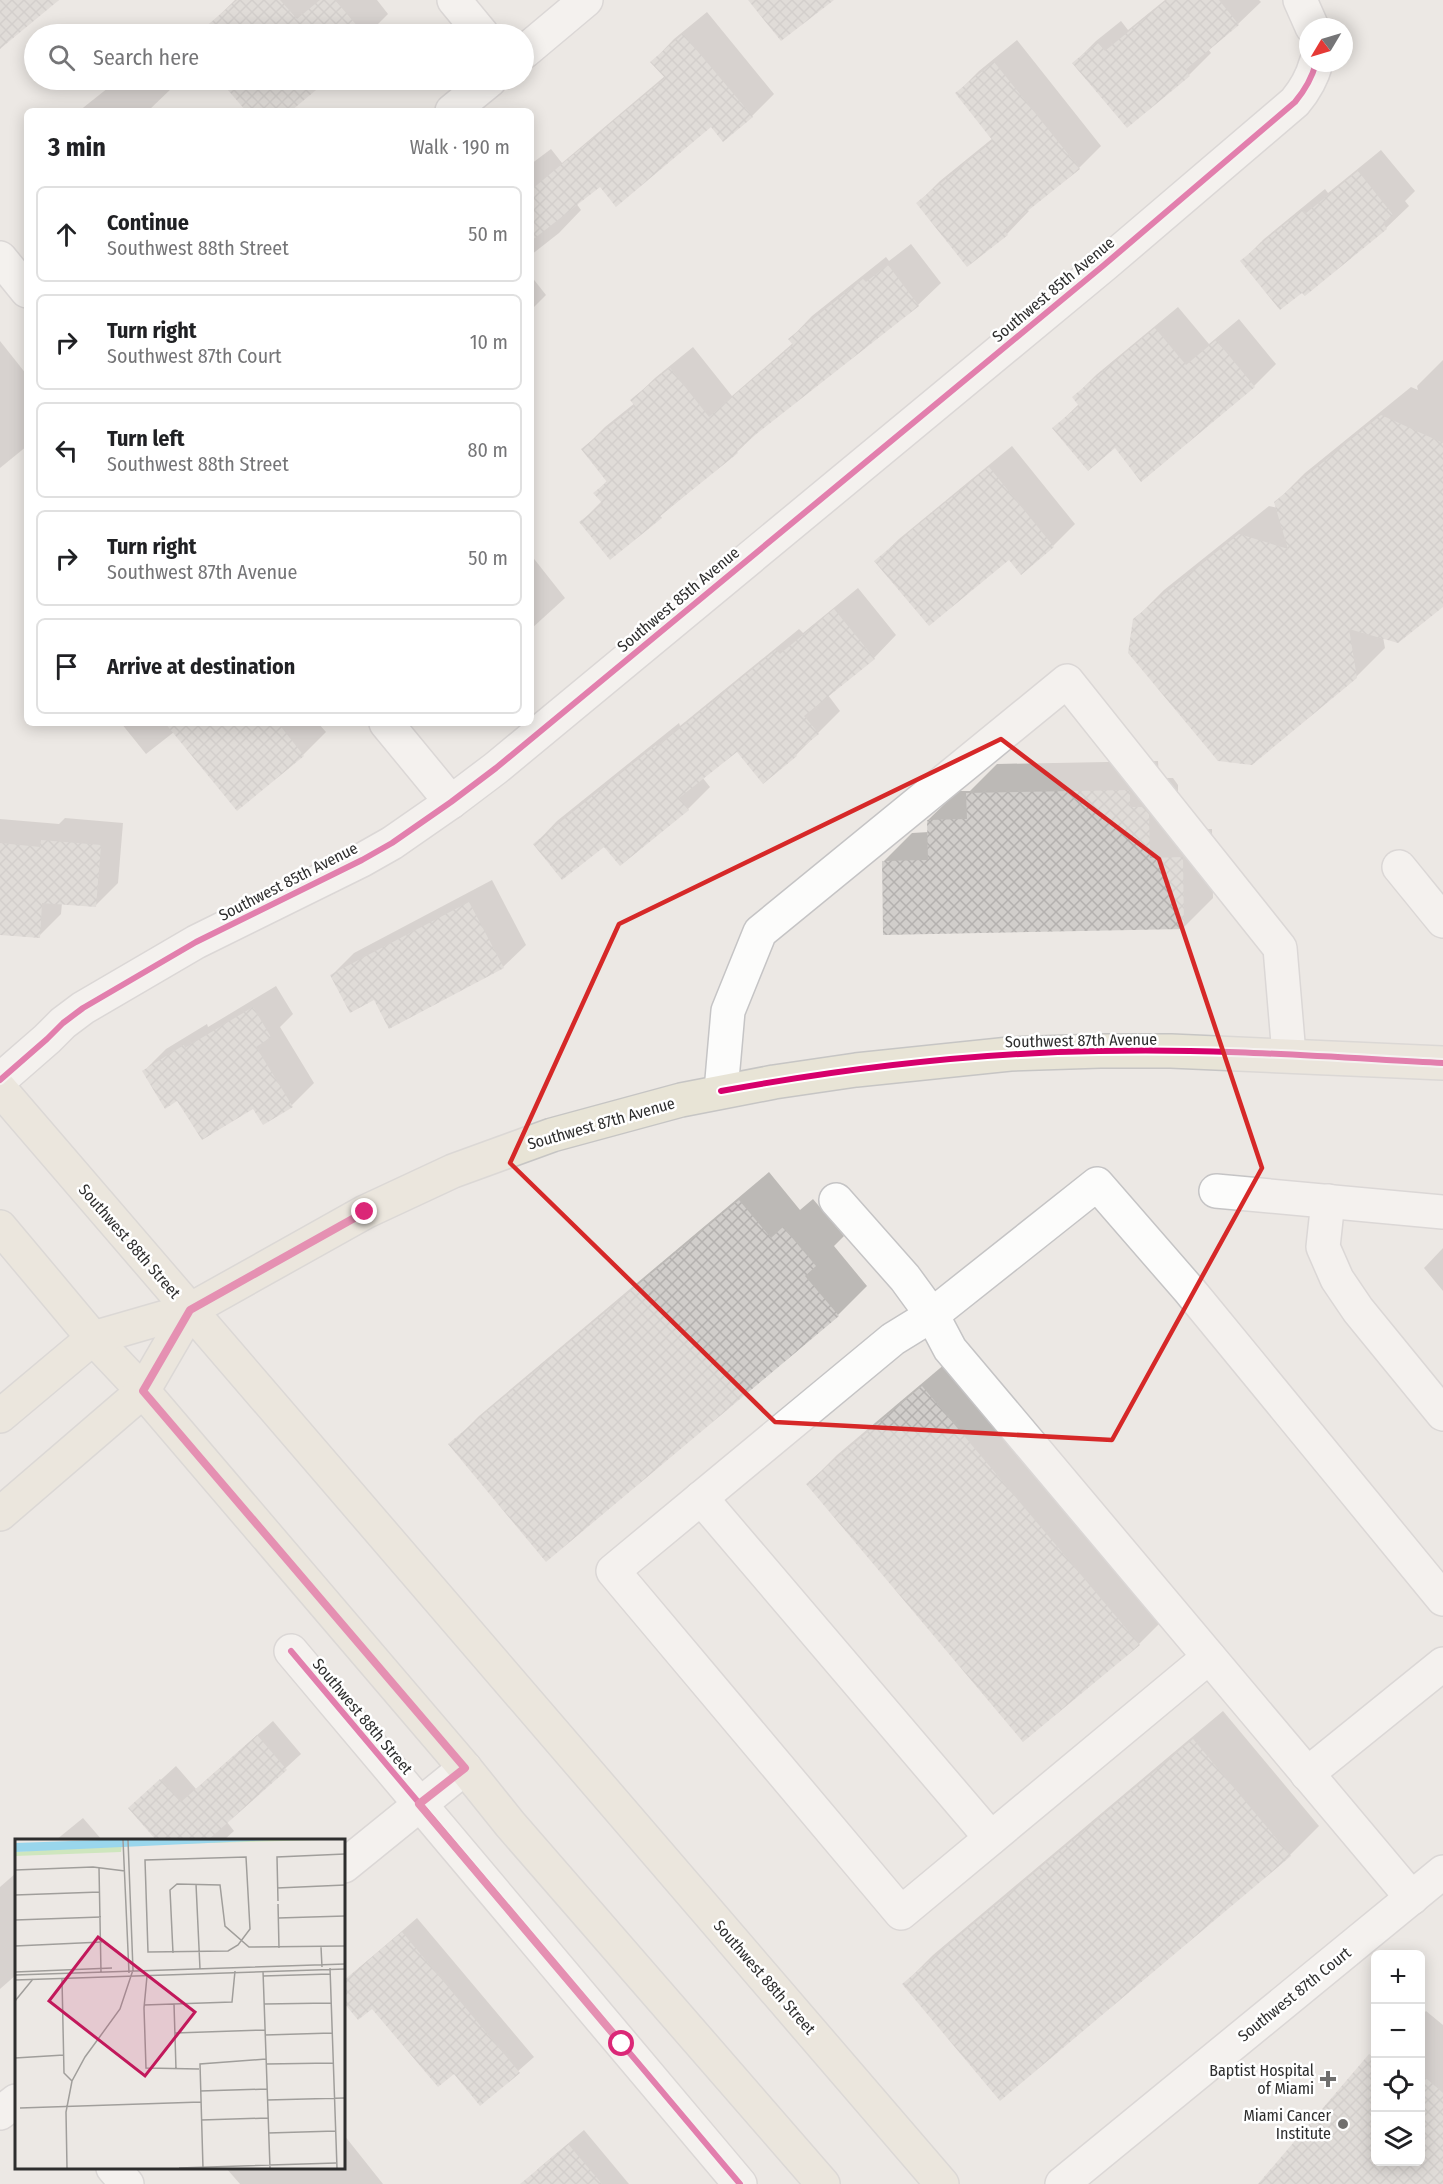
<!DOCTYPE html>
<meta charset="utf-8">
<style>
:root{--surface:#fff;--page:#f2f2f2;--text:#202124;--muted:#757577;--line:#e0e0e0}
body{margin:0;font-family:"Fira Sans Condensed",sans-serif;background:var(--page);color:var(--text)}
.controls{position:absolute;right:18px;bottom:18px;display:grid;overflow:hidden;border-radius:9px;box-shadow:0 3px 15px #0003}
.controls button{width:54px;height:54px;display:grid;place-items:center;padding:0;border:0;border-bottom:2px solid var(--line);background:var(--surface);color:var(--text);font:30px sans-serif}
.compass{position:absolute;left:1299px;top:18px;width:54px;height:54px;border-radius:50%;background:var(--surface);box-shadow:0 3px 15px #0003;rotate:232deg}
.stop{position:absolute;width:18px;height:18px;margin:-14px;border:4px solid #db2777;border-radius:50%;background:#fff}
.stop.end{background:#db2777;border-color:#fff;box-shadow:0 2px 6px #0008}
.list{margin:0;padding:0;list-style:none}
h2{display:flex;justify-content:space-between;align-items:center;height:78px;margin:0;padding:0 24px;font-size:26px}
h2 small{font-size:20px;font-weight:400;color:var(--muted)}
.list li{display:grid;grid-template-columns:39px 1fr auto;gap:18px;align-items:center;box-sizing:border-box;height:96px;margin:0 12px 12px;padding:0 12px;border:2px solid var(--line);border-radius:9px}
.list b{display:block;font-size:22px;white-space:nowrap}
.list p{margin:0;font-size:20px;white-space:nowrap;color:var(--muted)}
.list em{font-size:20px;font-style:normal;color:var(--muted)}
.icon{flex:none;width:33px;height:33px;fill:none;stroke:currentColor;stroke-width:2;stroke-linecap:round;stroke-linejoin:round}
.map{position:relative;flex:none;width:1443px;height:2184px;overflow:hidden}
.search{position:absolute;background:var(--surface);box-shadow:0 3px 15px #0003;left:24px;top:24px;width:510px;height:66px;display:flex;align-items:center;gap:15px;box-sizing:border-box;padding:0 21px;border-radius:33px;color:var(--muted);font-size:22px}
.panel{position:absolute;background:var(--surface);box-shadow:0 3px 15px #0003;left:24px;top:108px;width:510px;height:618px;border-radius:9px}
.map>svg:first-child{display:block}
.shadow{fill:#0003}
.building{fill:url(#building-cross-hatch)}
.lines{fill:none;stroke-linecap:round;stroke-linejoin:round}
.minor-casing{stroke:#c5c4c5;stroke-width:36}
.major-casing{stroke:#c6c5c4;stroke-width:36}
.minor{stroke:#fcfcfb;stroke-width:33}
.major{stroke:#e8e4d6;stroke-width:33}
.cycleway-casing{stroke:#fff;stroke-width:10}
.cycleway{stroke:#d6006c;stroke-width:6}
.route{stroke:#db2777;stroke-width:8}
.marked{fill:none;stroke:#d62828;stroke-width:4.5;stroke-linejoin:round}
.poi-dot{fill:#706f6e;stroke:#fff;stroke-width:2}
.labels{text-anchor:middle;stroke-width:5;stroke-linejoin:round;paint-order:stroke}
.street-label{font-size:16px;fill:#2e2e2e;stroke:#fff}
.poi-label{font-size:16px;fill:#2e2e2e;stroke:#fff;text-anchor:end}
.inset-road{fill:none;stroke:#a09e9b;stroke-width:1.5}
.view{fill:#c2185b;fill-opacity:0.15;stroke:#c2185b;stroke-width:3}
.inset-edge{fill:none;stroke:#2e2e2e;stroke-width:3}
</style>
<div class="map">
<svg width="1443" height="2184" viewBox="0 0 1443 2184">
<defs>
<pattern id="building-cross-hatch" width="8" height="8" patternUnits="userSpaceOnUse" patternTransform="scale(1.5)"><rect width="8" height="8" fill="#d1cecb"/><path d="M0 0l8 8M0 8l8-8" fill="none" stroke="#b4b1af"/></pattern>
</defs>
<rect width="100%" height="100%" fill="#ece8e4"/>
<g class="shadow">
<path d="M235,0h142l11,14 -20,20h-158l-5,-5z"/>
<path d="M1165,0h94l2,2 -23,22 -30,25 3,4 -22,22 -115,-12 22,-22 25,-20 7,9z"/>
<path d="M707,12l67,82 -22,22 -41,9 -111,60 -24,18 5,7 -22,23 -28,22v-91l20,-15 11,14 103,-87 -13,-14 22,-23z"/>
<path d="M1017,40l84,106 -22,22 -52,42 2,1 -22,23 -89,-31 22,-22 53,-43 -36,-45 22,-22z"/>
<path d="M118,80h51l5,6 -26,25h-69z"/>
<path d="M238,80h87l-37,31h-40l-19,-22z"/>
<path d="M1381,150l34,41 -10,10 4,5 -23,22 -144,33 22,-22 61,-50 3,4z"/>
<path d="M911,244l30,39 -23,22 -158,125 -23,22 -127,106 -29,-36 21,-21 -7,-8 13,-13 -25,-31 22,-22 30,-24 -3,-3 23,-22 38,-31 39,49 61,-53 -3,-4 22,-23 74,-59 3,4z"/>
<path d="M531,276l15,19 -15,15z"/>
<path d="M1178,307l31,37 30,-25 37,45 -22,22 -139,60 -61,-18 25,-24 -5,-7 22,-22z"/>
<path d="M0,341l27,34v71l-27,22z"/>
<path d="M1443,360v245l-60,32 2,11 -29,29 -222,-57 30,-30 105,-84 9,2 -2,-6 29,-29 106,-86 7,3 -1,-4z"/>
<path d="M1012,446l63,78 -22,22 -44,12 -133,3 23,-22z"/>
<path d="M531,555l34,43 -34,31z"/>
<path d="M858,588l38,47 -22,23 -46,37 12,16 -44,44 -59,-5 -35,27 8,10 -22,22 -84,35h-69l22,-23 122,-98 1,3 119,-97 4,4z"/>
<path d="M121,723h197l8,9 -23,23 -66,54 -63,-77 -28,22z"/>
<path d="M1158,761l1,17h14l5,7v44h34l1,69 -29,29 -301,-65 29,-29 17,-1 -1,-12 30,-29h12l27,-27z"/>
<path d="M65,818l58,5 -5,60 -23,23 -33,-3 -1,11 -22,22 -39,-2v-115l59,5z"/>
<path d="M492,880l34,65 -23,22 -128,31 -43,-23 22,-22z"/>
<path d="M276,986l17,28 -13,13 34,56 -22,22 -28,18 -11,-16 -76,-8 -33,-28 22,-22 41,-25 1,3z"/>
<path d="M769,1172l31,38 13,-11 31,37 -10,10 33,40 -29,29 -388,130 29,-29z"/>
<path d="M1443,1248v43l-19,-23z"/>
<path d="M952,1358l216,257 -29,29 -331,-160 29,-29z"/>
<path d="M1223,1711l96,115 -29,29 -290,244 -96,-115 29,-29z"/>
<path d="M273,1721l28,33 -74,68 7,9 -10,9h-66l-28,-32 46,-42 20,23z"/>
<path d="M83,1818l19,22h-46z"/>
<path d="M16,1873v102l-16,14v-102z"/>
<path d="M417,1918l117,139 -53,47 -27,-32 -82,-65 -14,11 -14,-17v-20z"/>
<path d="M1426,2011l17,14v159h-173l-6,-5 112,-129v112h44v-145z"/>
<path d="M584,2130l45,54h-105l15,-16z"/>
<path d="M344,2135l39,49h-143l-14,-16h118z"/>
</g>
<g class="building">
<path d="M0,0h59l-59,49z"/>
<path d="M237,0h43l17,19 23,-19h15l29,34h-167z"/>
<path d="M748,0h86l-53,41z"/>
<path d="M1167,0h52l20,25 -54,45 5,6 -63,52 -55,-65 26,-21 7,9z"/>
<path d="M683,34l70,83 -30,25 -12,-15 -95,80 -16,-20 -69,54v-51l134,-112 -15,-16z"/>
<path d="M994,62l86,107 -76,61 4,5 -41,32 -51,-64 77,-62 -38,-48z"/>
<path d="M238,80h90l-37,31h-45l-19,-22z"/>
<path d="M1358,171l35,44 -10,8 4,6 -82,67 -3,-3 -22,17 -40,-49 62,-51 3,4z"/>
<path d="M888,265l31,41 -183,144 2,3 -78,63 2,2 -52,42 -31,-38 24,-18 -10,-11 14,-11 -26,-33 54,-43 -5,-6 40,-32 39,49 84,-72 -5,-6 75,-60 3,3z"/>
<path d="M1155,328l31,37 30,-25 39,47 -114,95 -26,-34 -27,23 -36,-43 27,-22 -7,-9z"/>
<path d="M1381,415l62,28v164l-45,36 -49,-14 8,49 -105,87 -34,-4 -90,-108 5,-34 106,-85 49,15 -14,-47z"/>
<path d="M989,467l65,80 -33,28 -12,-15 -80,66 -55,-65z"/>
<path d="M834,609l41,50 -71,57 15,18 -24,19 2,3 -34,28 -26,-32 -58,46 10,12 -69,56 -16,-19 -42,33 -29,-36 123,-99 1,2 119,-97 4,4z"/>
<path d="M165,723h113l26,33 -67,55z"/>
<path d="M1130,790v17h13l6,7 1,44 33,-1 1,72 -301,6 -1,-74 46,-1 -1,-40 40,-1 -1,-26z"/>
<path d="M41,840l60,5 -5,62 -54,-4 -2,35 -40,-3v-92l40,4z"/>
<path d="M469,902l35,66 -115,61 -15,-29 -24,13 -20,-38z"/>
<path d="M253,1007l18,30 -15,10 37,60 -30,18 -10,-16 -51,31 -25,-39 -12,8 -23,-38 42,-26 1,3z"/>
<path d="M739,1200l32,38 12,-11 33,39 -11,10 34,40 -293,246 -98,-118z"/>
<path d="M922,1386l218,259 -117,97 -217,-258z"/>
<path d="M257,1735l30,35 -79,70h-52l-28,-32 32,-29 21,23z"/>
<path d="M1193,1739l98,117 -291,245 -98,-117z"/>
<path d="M402,1932l118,141 -40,33 -26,-32 -16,13 -66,-78 -14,11 -14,-17v-23z"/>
<path d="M1369,2054l7,7v101h44v-89l23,20v91h-185z"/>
<path d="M568,2144l34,40h-82z"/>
</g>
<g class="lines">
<g class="minor-casing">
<g id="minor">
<path d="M454,0l28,34"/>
<path d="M1300,0l12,27"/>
<path d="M524,52l62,-52"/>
<path d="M452,111l38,-31"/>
<path d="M0,258l27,33"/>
<path d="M386,723l65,79"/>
<path d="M1399,867l44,54"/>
<path d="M0,1080l47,-41 16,-16 20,-15 113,-66 166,-82 30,-17 59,-41 45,-34 608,-503 191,-163c10,-12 17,-24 21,-39"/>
<path d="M721,1091l7,-80 32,-79 307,-251 213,267 9,107"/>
<path d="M1216,1191l227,21"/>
<path d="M836,1200l69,78 27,37 -39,24 -280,232 288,342 308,-256"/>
<path d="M1328,1201l-5,46 14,32 21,31 85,104"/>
<path d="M701,1498l290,340"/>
<path d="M291,1651l449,533"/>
<path d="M1307,1774l136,-110"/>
<path d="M344,1866l121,-98"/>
<path d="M1412,1898l-462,-549 -18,-34 165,-131 93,107 253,308"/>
<path d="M0,2113l16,-12"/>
<path d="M113,2168l14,16"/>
<path d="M1062,2184l381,-312"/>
</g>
</g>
<g class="major-casing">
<g id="major">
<path d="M0,1089l942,1095"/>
<path d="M0,1227l93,111 50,53 322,377 45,56 313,360"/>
<path d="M0,1416l93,-78 97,-28 175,-98 88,-41 99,-36 129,-35 93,-18 82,-12 154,-16 90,-3h71l272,12"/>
<path d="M0,1514l143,-123 47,-81"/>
</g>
</g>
<use href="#minor" class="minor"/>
<use href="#major" class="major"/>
<g class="cycleway-casing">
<g id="cycleway">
<path d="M0,1080l47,-41 16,-16 20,-15 113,-66 166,-82 30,-17 59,-41 45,-34 608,-503 191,-163c10,-12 17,-24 21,-39"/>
<path d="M721,1091c125,-23 251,-38 378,-40 115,-3 230,6 344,12"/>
<path d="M291,1651l449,533"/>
</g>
</g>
<use href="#cycleway" class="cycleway"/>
</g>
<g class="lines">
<path class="route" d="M365,1212l-175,98 -47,81 322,377 -46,36 203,240"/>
</g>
<path d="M0 0H1443V2184H0ZM1001,739l158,120 103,309 -150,272 -337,-18 -265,-259 109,-239z" fill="#ece8e4" fill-opacity=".55" fill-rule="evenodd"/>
<path class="marked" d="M1001,739l158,120 103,309 -150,272 -337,-18 -265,-259 109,-239z"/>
<g class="poi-dot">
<path d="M1325 2070h6v6h6v6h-6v6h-6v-6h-6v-6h6z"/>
<circle cx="1343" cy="2124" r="6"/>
</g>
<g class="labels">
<g class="street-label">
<text transform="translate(1053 289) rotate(-40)" y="6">Southwest 85th Avenue</text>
<text transform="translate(678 599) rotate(-40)" y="6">Southwest 85th Avenue</text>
<text transform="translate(288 881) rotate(-27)" y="6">Southwest 85th Avenue</text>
<text transform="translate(1081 1040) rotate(-1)" y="6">Southwest 87th Avenue</text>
<text transform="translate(601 1123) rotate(-16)" y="6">Southwest 87th Avenue</text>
<text transform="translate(130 1241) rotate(49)" y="6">Southwest 88th Street</text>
<text transform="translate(363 1716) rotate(50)" y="6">Southwest 88th Street</text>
<text transform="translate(765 1977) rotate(49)" y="6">Southwest 88th Street</text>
<text transform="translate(1294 1994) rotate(-39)" y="6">Southwest 87th Court</text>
</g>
<g class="poi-label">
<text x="1314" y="2076">Baptist Hospital<tspan x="1314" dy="18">of Miami</tspan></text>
<text x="1331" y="2121">Miami Cancer<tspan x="1331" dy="18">Institute</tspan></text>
</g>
</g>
<g transform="translate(15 1839)">
<rect width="330" height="330" fill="#ece8e4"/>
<path d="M255,1h51l-191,5zM107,6l-1,7 -106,4v-4z" fill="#cee6be"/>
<path d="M86,1h169l-255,12v-9z" fill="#99d6ec"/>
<path class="inset-road" d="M108,1l6,133M231,18l4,72 -12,16 -10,6 -80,1 -3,-92zM84,29l2,104M0,31l78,-3 32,4M181,45l4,85M262,49l68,-3M0,56l85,-3M263,62l-1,-44 68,-3M263,65l1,44M263,79l67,-2M0,81l86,-3M0,107l87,-4M306,108l1,20M158,114l-3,-63 7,-6 43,1 5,41 24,21 96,-1M315,129l7,200M248,132l7,197M0,133l97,-4M0,136l330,-11M132,137l-3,32 2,60 53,1M248,137l67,-2M47,140l2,94 8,8M0,141l330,-11M0,162l18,-22M159,165l2,65M249,165l67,-1M129,166l88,-3 3,-31M160,194l90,-3M250,196l67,-2M0,219l49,-3M251,225l67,-1M185,252l67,-2M252,261l78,-2M5,269l181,-6M186,281l67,-2M253,294l68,-2M52,329l-1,-56 6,-31 13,-24 35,-48 13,-39 -5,-130M164,329l157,-5M188,329l-3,-104 66,-5"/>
<path class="view" d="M83,98l97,75 -50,64 -96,-75z"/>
<rect width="330" height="330" class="inset-edge"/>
</g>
</svg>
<div class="controls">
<button>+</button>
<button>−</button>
<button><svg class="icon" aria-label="locate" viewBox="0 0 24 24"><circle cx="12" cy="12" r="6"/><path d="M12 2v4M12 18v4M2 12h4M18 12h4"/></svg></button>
<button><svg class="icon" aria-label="layers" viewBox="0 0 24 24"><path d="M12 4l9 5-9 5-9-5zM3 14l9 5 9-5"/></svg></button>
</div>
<svg class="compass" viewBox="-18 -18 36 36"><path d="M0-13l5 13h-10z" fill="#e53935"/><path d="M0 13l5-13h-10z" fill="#757577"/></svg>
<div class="stop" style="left:622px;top:2044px"></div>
<div class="stop end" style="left:365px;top:1212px"></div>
<div class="search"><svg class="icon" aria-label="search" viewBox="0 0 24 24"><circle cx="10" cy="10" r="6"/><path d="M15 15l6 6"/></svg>Search here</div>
<section class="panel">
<h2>3 min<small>Walk · 190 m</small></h2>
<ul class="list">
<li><svg class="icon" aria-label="ahead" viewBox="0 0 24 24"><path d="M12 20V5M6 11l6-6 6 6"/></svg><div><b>Continue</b><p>Southwest 88th Street</p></div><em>50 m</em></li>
<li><svg class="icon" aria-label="right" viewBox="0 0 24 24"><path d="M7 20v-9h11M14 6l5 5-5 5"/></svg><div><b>Turn right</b><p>Southwest 87th Court</p></div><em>10 m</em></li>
<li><svg class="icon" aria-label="left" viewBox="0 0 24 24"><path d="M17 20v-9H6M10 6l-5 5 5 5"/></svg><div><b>Turn left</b><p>Southwest 88th Street</p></div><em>80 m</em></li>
<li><svg class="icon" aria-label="right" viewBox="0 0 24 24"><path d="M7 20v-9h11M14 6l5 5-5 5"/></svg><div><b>Turn right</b><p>Southwest 87th Avenue</p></div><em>50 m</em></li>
<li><svg class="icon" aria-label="arrive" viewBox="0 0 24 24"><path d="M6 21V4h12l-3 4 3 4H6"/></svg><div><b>Arrive at destination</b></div></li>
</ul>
</section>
</div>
